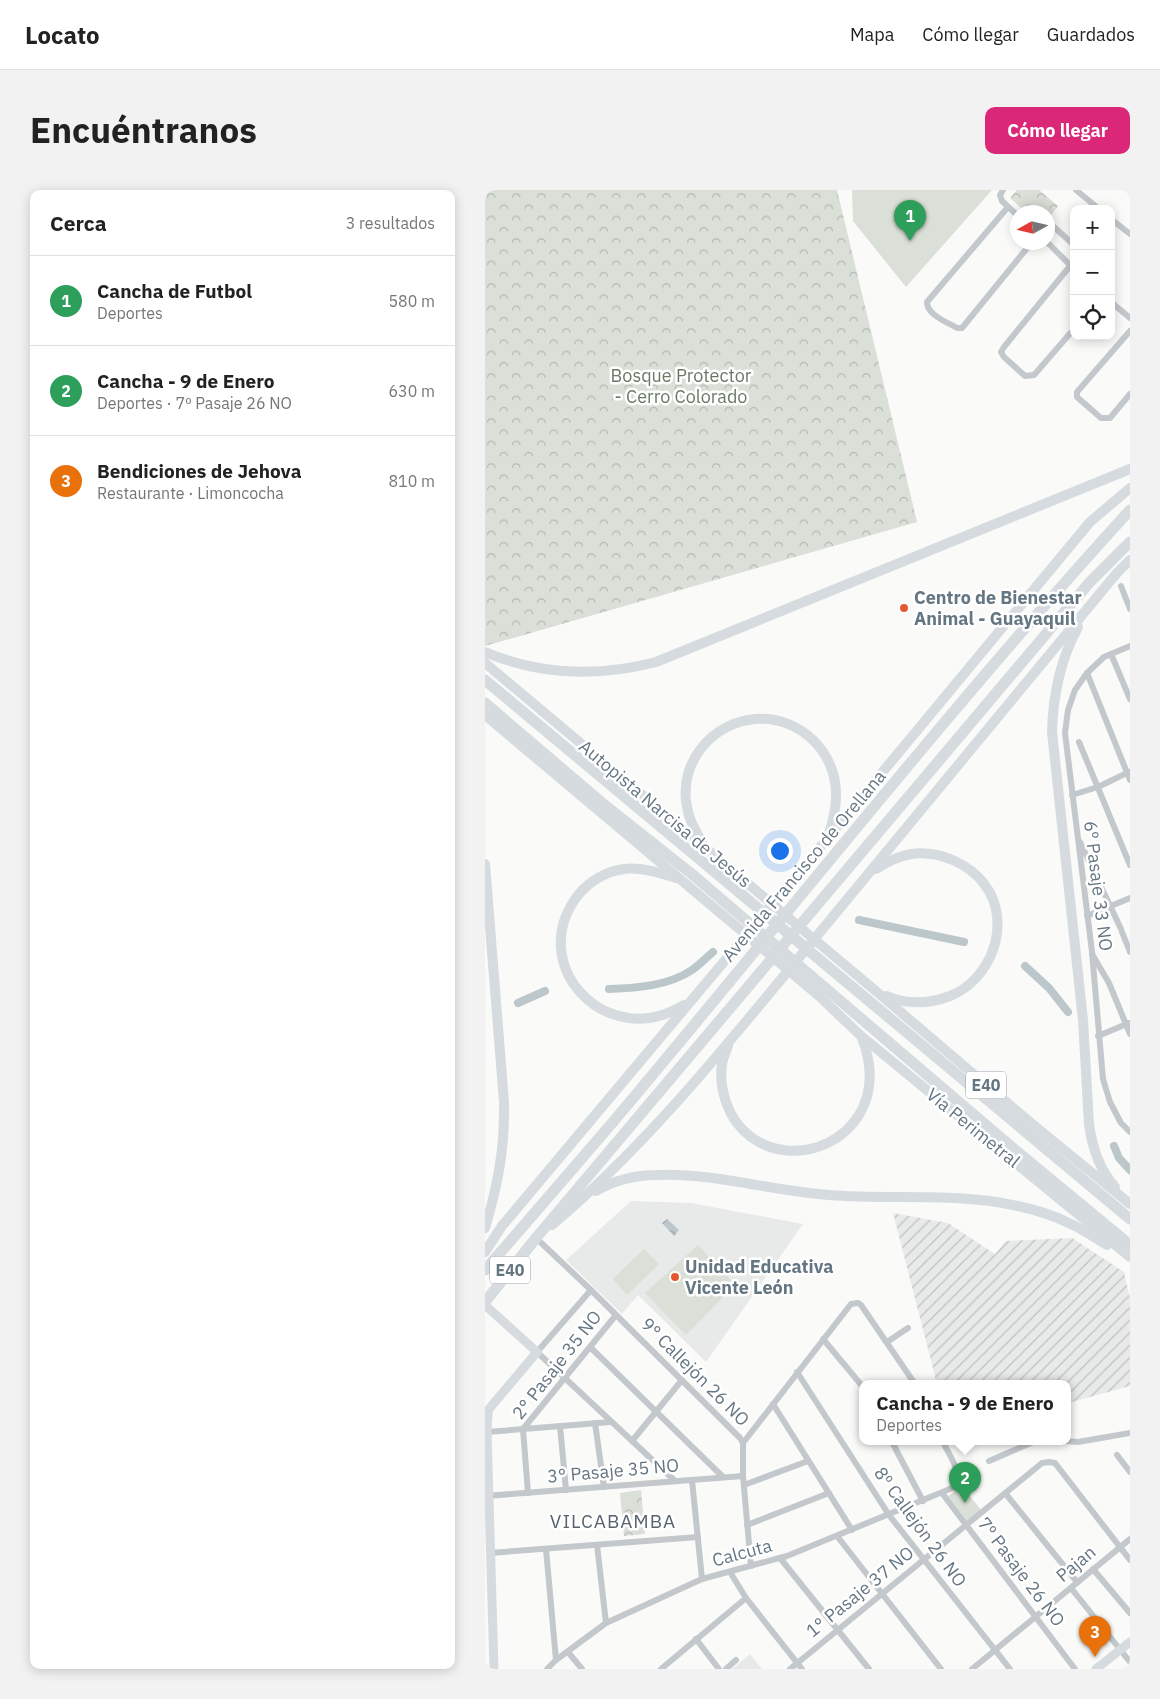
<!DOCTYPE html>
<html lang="es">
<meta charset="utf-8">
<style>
:root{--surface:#fff;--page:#f2f2f2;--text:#222;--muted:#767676;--line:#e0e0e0;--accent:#db2777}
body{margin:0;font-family:"IBM Plex Sans",sans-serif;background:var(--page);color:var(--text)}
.controls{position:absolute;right:15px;top:15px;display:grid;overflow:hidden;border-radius:10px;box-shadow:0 2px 12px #0003}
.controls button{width:45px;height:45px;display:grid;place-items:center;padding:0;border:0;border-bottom:1px solid var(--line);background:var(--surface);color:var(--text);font:25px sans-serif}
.compass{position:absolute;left:525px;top:15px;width:45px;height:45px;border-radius:50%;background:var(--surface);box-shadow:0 2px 12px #0003;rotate:262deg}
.you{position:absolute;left:294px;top:660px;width:18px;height:18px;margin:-12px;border:4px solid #fff;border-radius:50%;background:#1a73e8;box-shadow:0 0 0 8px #1a73e833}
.badge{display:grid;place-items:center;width:32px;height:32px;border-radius:50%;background:var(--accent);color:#fff;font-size:16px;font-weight:700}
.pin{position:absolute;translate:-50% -41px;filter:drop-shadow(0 1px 2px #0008)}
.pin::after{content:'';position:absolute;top:26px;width:18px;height:15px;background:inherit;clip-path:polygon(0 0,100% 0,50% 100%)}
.popup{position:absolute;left:374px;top:1190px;width:212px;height:65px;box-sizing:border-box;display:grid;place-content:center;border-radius:10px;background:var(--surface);filter:drop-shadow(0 1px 4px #0005);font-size:16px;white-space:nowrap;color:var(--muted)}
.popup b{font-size:19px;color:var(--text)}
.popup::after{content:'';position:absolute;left:50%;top:100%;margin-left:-10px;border:10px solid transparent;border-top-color:var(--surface)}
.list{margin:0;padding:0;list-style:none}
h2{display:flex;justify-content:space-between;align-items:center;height:65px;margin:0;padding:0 20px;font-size:21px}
h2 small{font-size:16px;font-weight:400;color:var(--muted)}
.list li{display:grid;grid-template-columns:32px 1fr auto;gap:15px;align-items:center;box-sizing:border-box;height:90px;padding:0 20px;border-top:1px solid var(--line)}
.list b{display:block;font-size:19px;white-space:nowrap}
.list p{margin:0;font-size:16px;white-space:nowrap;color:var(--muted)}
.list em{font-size:16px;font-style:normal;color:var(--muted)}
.icon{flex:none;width:28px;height:28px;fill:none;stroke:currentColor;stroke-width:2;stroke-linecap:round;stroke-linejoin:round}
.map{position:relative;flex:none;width:645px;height:1479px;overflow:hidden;border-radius:10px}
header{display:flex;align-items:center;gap:30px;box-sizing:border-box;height:70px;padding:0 25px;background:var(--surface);border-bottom:1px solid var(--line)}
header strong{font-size:24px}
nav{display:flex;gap:28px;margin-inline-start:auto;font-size:18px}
.intro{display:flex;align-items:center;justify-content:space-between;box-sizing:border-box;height:120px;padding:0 30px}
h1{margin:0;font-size:35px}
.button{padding:12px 22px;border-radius:10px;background:var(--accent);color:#fff;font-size:18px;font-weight:700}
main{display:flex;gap:30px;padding:0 30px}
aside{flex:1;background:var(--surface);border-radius:10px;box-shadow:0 2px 12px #0003}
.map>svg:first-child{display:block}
.built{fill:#e8e9e9}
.industrial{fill:url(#industrial-furrows)}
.forest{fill:url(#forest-crowns)}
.pitch{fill:#dadfd7}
.water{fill:url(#water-waves)}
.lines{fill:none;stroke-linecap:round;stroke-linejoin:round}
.canal{stroke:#bbc7cb;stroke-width:8}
.street{stroke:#c3c8cc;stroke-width:6}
.secondary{stroke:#d6dbdf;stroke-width:9}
.primary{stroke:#d6dbdf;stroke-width:10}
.highway{stroke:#d6dbdf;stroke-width:11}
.poi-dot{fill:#e4572e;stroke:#fff;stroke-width:2}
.labels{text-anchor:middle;stroke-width:5;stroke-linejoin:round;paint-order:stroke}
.shield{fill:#fff;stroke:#939fa8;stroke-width:1}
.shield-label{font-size:16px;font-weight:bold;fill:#657683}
.park-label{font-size:18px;fill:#687a64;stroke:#fff}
.poi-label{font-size:18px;font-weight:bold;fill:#657683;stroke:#fff;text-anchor:start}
.street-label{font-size:18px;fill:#657683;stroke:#fff}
.neighbourhood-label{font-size:19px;letter-spacing:1px;fill:#57646e;stroke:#fff}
</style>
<header>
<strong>Locato</strong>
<nav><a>Mapa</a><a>Cómo llegar</a><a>Guardados</a></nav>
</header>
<div class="intro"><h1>Encuéntranos</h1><a class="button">Cómo llegar</a></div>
<main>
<aside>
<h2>Cerca<small>3 resultados</small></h2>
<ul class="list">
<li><span class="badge" style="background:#2e9e5b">1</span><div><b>Cancha de Futbol</b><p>Deportes</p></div><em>580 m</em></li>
<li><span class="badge" style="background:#2e9e5b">2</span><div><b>Cancha - 9 de Enero</b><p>Deportes · 7º Pasaje 26 NO</p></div><em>630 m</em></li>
<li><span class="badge" style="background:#e8710a">3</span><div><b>Bendiciones de Jehova</b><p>Restaurante · Limoncocha</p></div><em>810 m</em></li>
</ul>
</aside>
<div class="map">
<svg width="645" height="1479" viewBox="0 0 645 1479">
<defs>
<pattern id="industrial-furrows" width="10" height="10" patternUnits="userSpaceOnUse" patternTransform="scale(1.25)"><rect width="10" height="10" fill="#e8e9e9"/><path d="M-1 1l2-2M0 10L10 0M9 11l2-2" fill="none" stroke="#c0c1c2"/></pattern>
<pattern id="forest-crowns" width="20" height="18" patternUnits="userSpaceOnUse" patternTransform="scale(1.25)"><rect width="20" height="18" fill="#dadfd7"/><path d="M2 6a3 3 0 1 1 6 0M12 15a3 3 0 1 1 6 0" fill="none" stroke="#b4b9b4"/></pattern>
<pattern id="water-waves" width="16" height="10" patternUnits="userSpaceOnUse" patternTransform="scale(1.25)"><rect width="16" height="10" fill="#bbc7cb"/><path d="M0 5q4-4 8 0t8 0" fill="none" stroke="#9ca6aa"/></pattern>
</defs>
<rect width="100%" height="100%" fill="#fafaf8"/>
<g class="built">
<path d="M146,1011l60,2 112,21 -97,138 -68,-67 -16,19 -56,-54z"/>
<path d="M265,1464l12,15h-30z"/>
</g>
<path class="industrial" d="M408,1023l55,10 47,31 11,-13 66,-3 52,34 6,26v88l-62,17 -1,-19h-130z"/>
<g class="forest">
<path d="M0,0h352l80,332 -432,124z"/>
<path d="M532,0h22l19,16 -10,13 -1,-7h-21l-16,-14z"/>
<path d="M156,1300l4,44 -21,2 -4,-43z"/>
</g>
<g class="pitch">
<path d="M367,0h140l-86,97 -53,-66z"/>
<path d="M213,1055l37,40 -49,50 -41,-42z"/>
<path d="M159,1059l15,15 -32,31 -14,-16z"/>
<path d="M477,1296l19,24 -14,11 -19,-25z"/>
</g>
<path class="water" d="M182,1029l12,11 -5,6 -12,-13z"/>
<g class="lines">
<g class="canal">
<path d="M374,730l105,22"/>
<path d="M540,776l24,22 19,24"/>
<path d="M124,799c28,-1 59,-3 83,-19 7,-5 14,-12 21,-18"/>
<path d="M33,813l27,-12"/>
<path d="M629,956l5,12 11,12"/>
</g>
<g class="street">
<path d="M518,0l-3,5 2,6 15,14"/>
<path d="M591,0l23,19"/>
<path d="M523,17l-81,95c0,13 20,20 30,26h5l70,-86"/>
<path d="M626,29l19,15"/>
<path d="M562,36l7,1 20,18"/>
<path d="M562,52l26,26"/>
<path d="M585,76l-66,81 -3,5 3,5 21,19 9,-1 40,-46"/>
<path d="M626,112l19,16"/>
<path d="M645,141l-53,61v5l24,21h9l20,-24"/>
<path d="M636,396l9,23"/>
<path d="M645,456l-26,11 -17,16 -12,17 -7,20 -3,23 27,219 11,127 7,23 11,21 9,9"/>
<path d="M626,464l19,45"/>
<path d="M602,483l43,107"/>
<path d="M594,552l51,123"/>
<path d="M587,605l26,-8 31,-15"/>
<path d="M595,652l41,87"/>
<path d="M602,726l43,-18"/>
<path d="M637,742l8,20"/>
<path d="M607,764l17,29 21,51"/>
<path d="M613,846l31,-13"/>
<path d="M51,1048l55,52 149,148 3,5v33l8,90"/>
<path d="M106,1100l-54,62 138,129"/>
<path d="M338,1149l40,48"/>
<path d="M402,1152l21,-14"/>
<path d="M105,1157l133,130"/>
<path d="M312,1182l92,143 121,154"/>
<path d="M288,1214l79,126"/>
<path d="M110,1233l9,64"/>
<path d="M75,1236l6,64"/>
<path d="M2,1242l124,-10"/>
<path d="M147,1251l50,-61"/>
<path d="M582,1251l11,1 52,-9"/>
<path d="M407,1252l31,59"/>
<path d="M258,1253l108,-139 7,-1 3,2 54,79"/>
<path d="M632,1265l13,17"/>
<path d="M504,1271l44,-19"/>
<path d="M207,1290l10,99"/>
<path d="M259,1295l64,-24"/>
<path d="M43,1303l-5,-64 93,-114"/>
<path d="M457,1303l133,176"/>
<path d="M520,1303l72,89"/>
<path d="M1,1306l257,-20"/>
<path d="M262,1335l82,-32"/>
<path d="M352,1346l104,133"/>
<path d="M112,1355l9,78"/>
<path d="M61,1359l10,111"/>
<path d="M5,1363l208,-16"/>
<path d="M295,1368l89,111"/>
<path d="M608,1379l37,44"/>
<path d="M245,1382l16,26 56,71"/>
<path d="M586,1398l59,74"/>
<path d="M211,1449l23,30"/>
<path d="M83,1462l14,17"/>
<path d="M62,1479l9,-9 50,-37 96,-44 85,-23 170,-70c5,-14 -8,-31 -14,-44"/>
<path d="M176,1479l85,-71"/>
<path d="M241,1479l10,-9"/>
<path d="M305,1479l252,-206 7,-1 6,1 75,97"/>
<path d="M487,1479l158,-130"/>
</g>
<g class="secondary">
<path d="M0,1115l52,47 -48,57 -1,4 -1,19 7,237"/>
<path d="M611,1479l34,-27"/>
</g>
<g class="primary">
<path d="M593,437c-18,33 -25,68 -26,105l31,288 6,104c3,23 10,45 26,63"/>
<path d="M0,462c55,23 114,25 171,10l474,-193"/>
<path d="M0,473l392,329 154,131 99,81"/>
<path d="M0,525l334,281 41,39 270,222"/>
<path d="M217,652c-7,-12 -13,-22 -15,-35 -9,-44 25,-85 69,-88 44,-3 81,33 80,77 0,13 -3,25 -7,38"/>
<path d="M0,674l19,238c1,45 -6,83 -19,126"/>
<path d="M391,679c11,-7 22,-13 35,-15 27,-4 58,9 74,31 28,38 6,95 -35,111 -21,8 -42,9 -63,0"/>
<path d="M191,688c-16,-5 -34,-11 -52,-9 -17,2 -34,12 -45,25 -56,70 28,159 105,111"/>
<path d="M243,856c-2,6 -5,12 -6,18 -2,13 0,26 4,38 20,60 100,65 133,13 15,-25 13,-51 3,-77"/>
<path d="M111,1001c19,-11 39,-16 61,-16 58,-2 115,16 172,20 63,5 127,-3 189,11 18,4 37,10 53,18 13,6 24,14 36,21"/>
<path d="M67,1035c102,-86 184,-192 269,-294 98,-118 197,-237 295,-357l14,-14"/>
<path d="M0,1062l17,-26 325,-387 263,-317 40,-34"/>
</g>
<g class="highway">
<path d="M0,490l645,539"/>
<path d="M0,513l116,99 92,73 315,269 122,101"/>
<path d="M0,1080c43,-49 85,-98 128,-148 172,-204 337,-415 517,-612"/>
<path d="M0,1112l51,-64 553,-655 41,-41"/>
</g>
</g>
<g class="poi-dot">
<circle cx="419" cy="418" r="5"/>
<circle cx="190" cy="1087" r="5"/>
</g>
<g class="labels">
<g class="shield">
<rect x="481" y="881.5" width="40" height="27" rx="4"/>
<rect x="5" y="1066.5" width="40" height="27" rx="4"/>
</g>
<g class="shield-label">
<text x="501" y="901">E40</text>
<text x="25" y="1086">E40</text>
</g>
<g class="park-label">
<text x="196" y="192">Bosque Protector<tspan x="196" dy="21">- Cerro Colorado</tspan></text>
</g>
<g class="poi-label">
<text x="429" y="414">Centro de Bienestar<tspan x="429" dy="21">Animal - Guayaquil</tspan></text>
<text x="200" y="1083">Unidad Educativa<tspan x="200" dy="21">Vicente León</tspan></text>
</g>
<g class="street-label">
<text transform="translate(180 624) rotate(40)" y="6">Autopista Narcisa de Jesús</text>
<text transform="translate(319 676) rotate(-50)" y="6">Avenida Francisco de Orellana</text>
<text transform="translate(613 696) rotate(83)" y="6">6º Pasaje 33 NO</text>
<text transform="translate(488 938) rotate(39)" y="6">Vía Perimetral</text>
<text transform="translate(72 1175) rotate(-52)" y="6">2° Pasaje 35 NO</text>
<text transform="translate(210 1182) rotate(45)" y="6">9° Callejón 26 NO</text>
<text transform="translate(128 1281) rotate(-5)" y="6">3° Pasaje 35 NO</text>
<text transform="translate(435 1337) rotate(54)" y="6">8º Callejón 26 NO</text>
<text transform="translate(257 1363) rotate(-15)" y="6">Calcuta</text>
<text transform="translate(591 1374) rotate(-40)" y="6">Pajan</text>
<text transform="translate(536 1382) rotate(53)" y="6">7º Pasaje 26 NO</text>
<text transform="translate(375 1402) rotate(-39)" y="6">1° Pasaje 37 NO</text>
</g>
<g class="neighbourhood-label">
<text x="128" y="1338">VILCABAMBA</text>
</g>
</g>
</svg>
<div class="controls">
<button>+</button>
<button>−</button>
<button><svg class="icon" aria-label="locate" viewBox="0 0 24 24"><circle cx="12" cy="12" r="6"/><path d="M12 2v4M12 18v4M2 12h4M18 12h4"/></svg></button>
</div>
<svg class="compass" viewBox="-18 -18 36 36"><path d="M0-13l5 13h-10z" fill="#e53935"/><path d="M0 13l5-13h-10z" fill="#767676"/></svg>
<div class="you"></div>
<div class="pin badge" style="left:425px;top:51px;background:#2e9e5b">1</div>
<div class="pin badge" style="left:480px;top:1313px;background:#2e9e5b">2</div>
<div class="popup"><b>Cancha - 9 de Enero</b>Deportes</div>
<div class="pin badge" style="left:610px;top:1467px;background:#e8710a">3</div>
</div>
</main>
